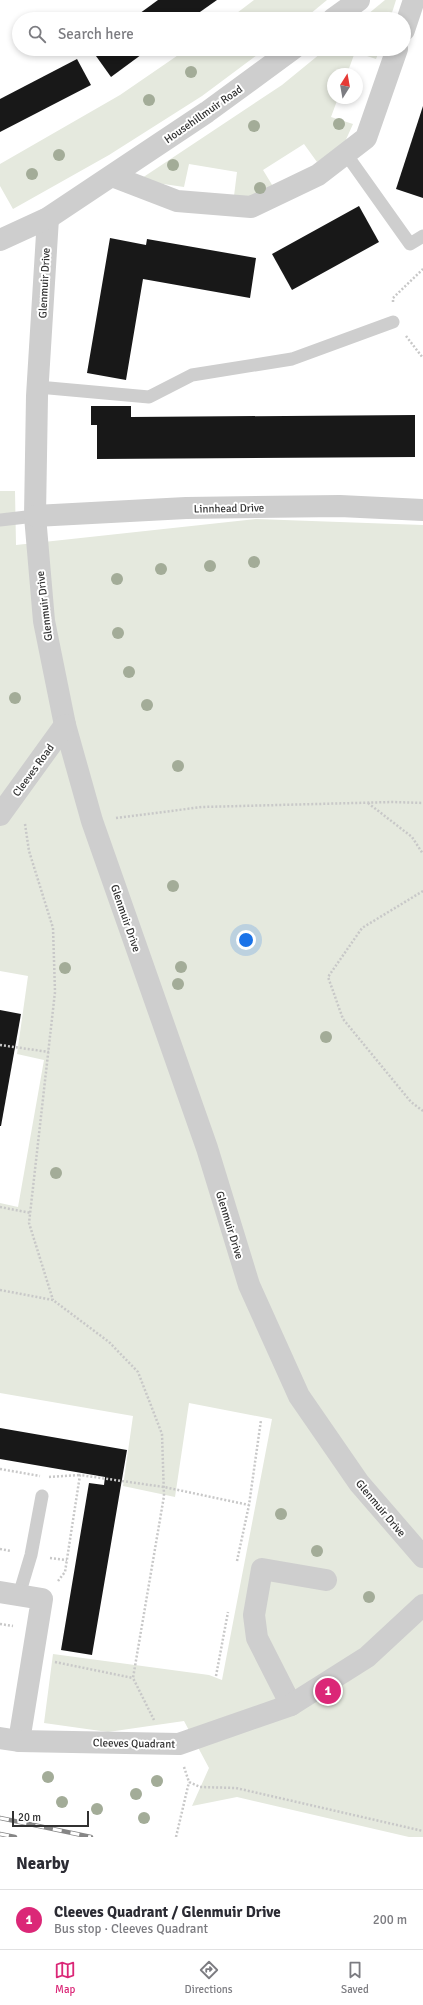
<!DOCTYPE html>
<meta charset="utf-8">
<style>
:root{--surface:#fff;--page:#f7f7f7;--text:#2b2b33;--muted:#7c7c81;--line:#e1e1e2;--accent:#db2777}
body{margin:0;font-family:Signika,sans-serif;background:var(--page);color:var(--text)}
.compass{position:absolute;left:327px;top:68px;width:36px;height:36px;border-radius:50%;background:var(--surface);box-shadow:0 2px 6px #0003;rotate:11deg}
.scale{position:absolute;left:12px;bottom:10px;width:77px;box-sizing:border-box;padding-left:4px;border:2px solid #313131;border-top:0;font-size:11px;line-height:14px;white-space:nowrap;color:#313131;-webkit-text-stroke:3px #fff;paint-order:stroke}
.you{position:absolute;left:246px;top:940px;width:14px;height:14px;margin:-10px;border:3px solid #fff;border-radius:50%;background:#1a73e8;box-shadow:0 0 0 6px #1a73e833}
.badge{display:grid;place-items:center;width:26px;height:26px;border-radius:50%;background:var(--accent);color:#fff;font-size:13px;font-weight:700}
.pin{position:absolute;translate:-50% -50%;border:2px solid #fff;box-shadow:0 1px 4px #0006}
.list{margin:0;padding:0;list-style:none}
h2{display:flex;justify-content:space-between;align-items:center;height:52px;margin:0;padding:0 16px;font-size:17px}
h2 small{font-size:13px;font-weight:400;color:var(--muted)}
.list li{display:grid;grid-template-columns:26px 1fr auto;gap:12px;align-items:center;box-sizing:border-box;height:60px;padding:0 16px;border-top:1px solid var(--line)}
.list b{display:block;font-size:15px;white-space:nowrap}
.list p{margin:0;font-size:13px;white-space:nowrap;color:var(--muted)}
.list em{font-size:13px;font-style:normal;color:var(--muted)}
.icon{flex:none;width:22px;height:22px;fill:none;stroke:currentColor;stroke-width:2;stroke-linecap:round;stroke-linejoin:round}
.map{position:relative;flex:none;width:423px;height:1837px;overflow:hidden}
.search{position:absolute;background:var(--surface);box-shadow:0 2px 6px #0003;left:12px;right:12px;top:12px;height:44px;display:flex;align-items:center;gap:10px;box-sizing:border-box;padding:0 14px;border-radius:22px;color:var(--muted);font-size:15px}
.sheet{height:112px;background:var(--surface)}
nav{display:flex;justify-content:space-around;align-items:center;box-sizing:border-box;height:56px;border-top:1px solid var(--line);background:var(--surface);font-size:11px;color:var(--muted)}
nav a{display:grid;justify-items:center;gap:2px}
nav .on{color:var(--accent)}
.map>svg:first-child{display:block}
.green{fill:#e5e9de}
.building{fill:#181818}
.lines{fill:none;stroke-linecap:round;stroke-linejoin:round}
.path{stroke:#c8c8c8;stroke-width:2.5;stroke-dasharray:2 2;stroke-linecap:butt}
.service{stroke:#cecece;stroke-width:13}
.minor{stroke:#cecece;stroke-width:22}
.rail-casing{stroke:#868686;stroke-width:4.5}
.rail{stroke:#fff;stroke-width:3;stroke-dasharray:9;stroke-linecap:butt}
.tree{fill:#a3ac98}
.labels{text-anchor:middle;stroke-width:4;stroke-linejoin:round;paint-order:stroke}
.street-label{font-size:11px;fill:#313131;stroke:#fff}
</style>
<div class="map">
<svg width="423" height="1837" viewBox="0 0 423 1837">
<rect width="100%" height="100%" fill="#fff"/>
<g class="green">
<path d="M254,0h73l-23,19h-75z"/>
<path d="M385,0h11l-6,19h-28z"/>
<path d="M187,49h78l-63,47 -93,59 -96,54 -13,-23v-22l120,-69z"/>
<path d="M326,49h54l-4,10 -21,-7 -8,22h-14v24h5l-7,19 22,7 -9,20 -27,18 -13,-18 -41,26 11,18 -21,9 -19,-1 3,-24 -48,-8 -5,23 -41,-6 -1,-3 140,-93z"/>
<path d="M0,491h15l1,54 240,-26 167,6v1312h-14l-172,-40 -45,9 17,-38 -25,-47 -76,11 -64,-9 9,-69 156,21 13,5 50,-261 -83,-16 -14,94 -52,-11 10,-70 -133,-23v-190l18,4 26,-147 -27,-6 11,-78 -28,-5z"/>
</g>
<g class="building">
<path d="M158,0h59l-27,19h-58z"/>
<path d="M91,49h58l-38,28z"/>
<path d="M77,59l14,26 -91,47v-33z"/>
<path d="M423,106v92l-27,-9z"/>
<path d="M359,206l20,36 -87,48 -20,-36z"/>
<path d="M110,238l36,7 1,-6 109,19 -6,40 -107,-19 -17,101 -39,-7z"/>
<path d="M91,406h40v11l284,-2v42l-318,2v-34h-6z"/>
<path d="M0,1010l21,4 -20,112h-1z"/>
<path d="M0,1428l127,22 -35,205 -31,-5 28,-167 15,2 1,-8 -105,-18z"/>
</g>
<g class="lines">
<g class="path">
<path d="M393,302v-4l30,-29"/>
<path d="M406,336l17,22"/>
<path d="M368,803l44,34 11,17"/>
<path d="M116,818l86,-11 191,-5 30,1"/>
<path d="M25,824l4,27 24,77 2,64 -26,231 24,77"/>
<path d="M423,891l-61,37 -34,49 15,42 68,83 12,9"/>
<path d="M0,1045l49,7"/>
<path d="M0,1207l31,6"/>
<path d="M0,1290l53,10 56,42 29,30 24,62 2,62 -31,182 21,42"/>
<path d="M0,1469l40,7"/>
<path d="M49,1477l31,-2"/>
<path d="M0,1549l11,2"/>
<path d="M50,1558l17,2"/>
<path d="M237,1561l12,-56 12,-85"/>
<path d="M58,1581l7,-9 15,-97 84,12 85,18"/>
<path d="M0,1624l13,2"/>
<path d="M55,1662l78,16"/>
<path d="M216,1676l12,-64"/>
<path d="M184,1767l5,15 11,5 36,1 187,43"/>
<path d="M176,1837l13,-55"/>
</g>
<g class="service">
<path d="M346,154l64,90 13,-8"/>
<path d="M38,387l111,10 43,-22 100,-16 101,-37"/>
<path d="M0,520l35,-4"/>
<path d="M19,1595l12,-40 11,-59"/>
</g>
<g class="minor">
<path d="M333,19l26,-19"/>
<path d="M404,30l10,-30"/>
<path d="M112,176l65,25 74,6 67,-32 48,-37 31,-89"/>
<path d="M48,218l-11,178 -2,120 9,105 21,104 27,96 115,327 42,137 50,111 60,87 64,74"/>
<path d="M0,240l48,-22 159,-106 86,-63"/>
<path d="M35,516l151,-8 154,-2 83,4"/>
<path d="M0,815l65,-90"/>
<path d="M0,1592l42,7 -23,142"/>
<path d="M291,1705l-34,-67 -3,-23 8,-46 64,11"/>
<path d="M0,1738l19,3 160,3 112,-39 76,-48 56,-52"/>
</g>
<g class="rail-casing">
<g id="rail">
<path d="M0,1818l91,19"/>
<path d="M0,1834l15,3"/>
</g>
</g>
<use href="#rail" class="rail"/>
</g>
<g class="tree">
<circle cx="191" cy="72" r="6"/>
<circle cx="149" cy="100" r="6"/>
<circle cx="339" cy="124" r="6"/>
<circle cx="254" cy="126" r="6"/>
<circle cx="59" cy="155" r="6"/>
<circle cx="173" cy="165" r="6"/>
<circle cx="32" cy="174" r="6"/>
<circle cx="260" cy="188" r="6"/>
<circle cx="254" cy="562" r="6"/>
<circle cx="210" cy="566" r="6"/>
<circle cx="161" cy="569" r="6"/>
<circle cx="117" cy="579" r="6"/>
<circle cx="118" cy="633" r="6"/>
<circle cx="129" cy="672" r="6"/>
<circle cx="15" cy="698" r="6"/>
<circle cx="147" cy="705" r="6"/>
<circle cx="178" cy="766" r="6"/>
<circle cx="173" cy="886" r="6"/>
<circle cx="181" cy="967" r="6"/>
<circle cx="65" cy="968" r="6"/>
<circle cx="178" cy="984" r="6"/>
<circle cx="326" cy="1037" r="6"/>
<circle cx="56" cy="1173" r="6"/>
<circle cx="281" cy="1514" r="6"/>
<circle cx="317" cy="1551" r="6"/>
<circle cx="369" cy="1597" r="6"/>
<circle cx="48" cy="1777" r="6"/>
<circle cx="157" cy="1781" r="6"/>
<circle cx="136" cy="1794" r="6"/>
<circle cx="62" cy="1802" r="6"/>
<circle cx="97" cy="1809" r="6"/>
<circle cx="144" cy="1818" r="6"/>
</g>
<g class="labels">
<g class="street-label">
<text transform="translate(203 114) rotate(-35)" y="4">Househillmuir Road</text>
<text transform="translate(44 283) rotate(-87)" y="4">Glenmuir Drive</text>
<text transform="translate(229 508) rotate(-1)" y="4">Linnhead Drive</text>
<text transform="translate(44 606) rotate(-97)" y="4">Glenmuir Drive</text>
<text transform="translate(33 770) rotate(-54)" y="4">Cleeves Road</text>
<text transform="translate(126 918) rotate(71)" y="4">Glenmuir Drive</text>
<text transform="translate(230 1225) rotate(73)" y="4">Glenmuir Drive</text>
<text transform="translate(381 1508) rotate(50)" y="4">Glenmuir Drive</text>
<text transform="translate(134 1743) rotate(1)" y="4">Cleeves Quadrant</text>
</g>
</g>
</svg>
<svg class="compass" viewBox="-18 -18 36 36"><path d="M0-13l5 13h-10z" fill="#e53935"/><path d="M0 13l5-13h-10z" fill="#7c7c81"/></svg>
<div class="scale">20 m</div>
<div class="you"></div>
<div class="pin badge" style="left:328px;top:1691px">1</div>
<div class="search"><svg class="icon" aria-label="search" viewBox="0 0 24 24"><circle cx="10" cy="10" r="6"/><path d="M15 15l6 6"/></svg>Search here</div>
</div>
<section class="sheet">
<h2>Nearby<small></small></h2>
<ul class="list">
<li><span class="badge">1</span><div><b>Cleeves Quadrant / Glenmuir Drive</b><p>Bus stop · Cleeves Quadrant</p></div><em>200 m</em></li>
</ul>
</section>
<nav>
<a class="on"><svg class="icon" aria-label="map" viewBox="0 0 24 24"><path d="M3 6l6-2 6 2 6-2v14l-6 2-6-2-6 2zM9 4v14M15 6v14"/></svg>Map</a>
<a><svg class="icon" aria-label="directions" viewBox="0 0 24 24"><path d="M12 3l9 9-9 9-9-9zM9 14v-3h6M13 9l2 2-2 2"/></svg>Directions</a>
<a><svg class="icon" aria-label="saved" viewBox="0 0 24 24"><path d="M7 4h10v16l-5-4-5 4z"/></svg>Saved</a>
</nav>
